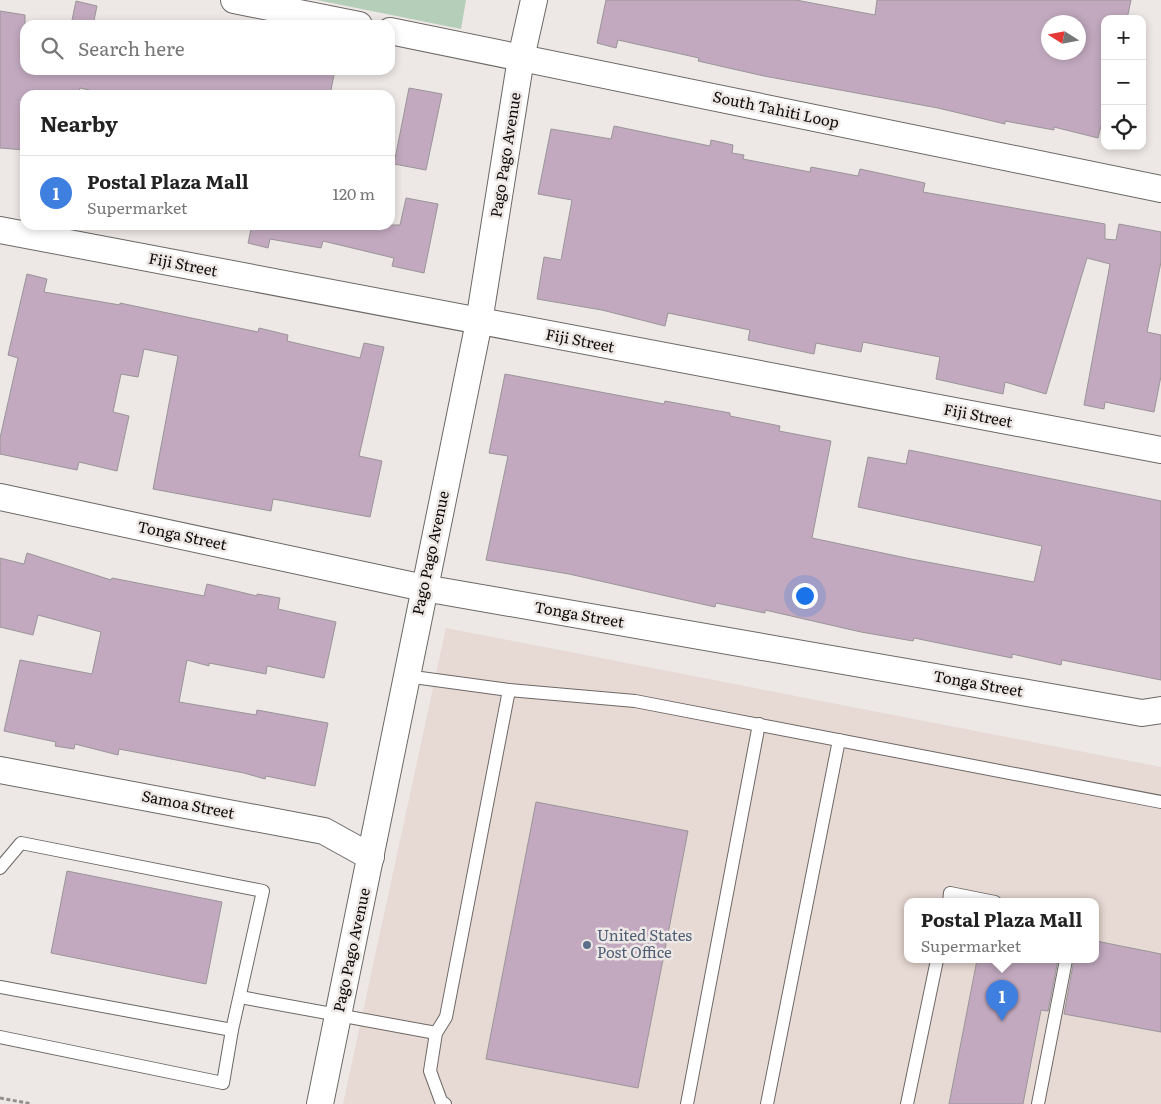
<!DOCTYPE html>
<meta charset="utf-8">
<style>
:root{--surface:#fff;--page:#f2f2f2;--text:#222;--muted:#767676;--line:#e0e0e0;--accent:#27707a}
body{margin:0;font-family:Literata,serif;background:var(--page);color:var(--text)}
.controls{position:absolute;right:15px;top:15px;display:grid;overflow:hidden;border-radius:10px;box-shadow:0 2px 8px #0003}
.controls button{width:45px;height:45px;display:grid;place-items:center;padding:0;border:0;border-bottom:1px solid var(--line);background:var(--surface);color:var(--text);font:25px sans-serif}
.compass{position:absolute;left:1041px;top:15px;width:45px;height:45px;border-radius:50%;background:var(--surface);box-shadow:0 2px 8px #0003;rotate:281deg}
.you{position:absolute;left:804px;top:595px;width:18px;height:18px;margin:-12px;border:4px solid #fff;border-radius:50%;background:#1a73e8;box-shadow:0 0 0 8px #1a73e833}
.badge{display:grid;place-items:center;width:32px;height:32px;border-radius:50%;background:var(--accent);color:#fff;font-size:16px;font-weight:700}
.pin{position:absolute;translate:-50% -41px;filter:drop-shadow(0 1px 2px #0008)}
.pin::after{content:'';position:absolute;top:26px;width:18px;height:15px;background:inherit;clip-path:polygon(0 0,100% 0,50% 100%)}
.popup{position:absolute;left:904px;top:898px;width:195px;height:65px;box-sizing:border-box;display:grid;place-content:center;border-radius:10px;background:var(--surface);filter:drop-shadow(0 1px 4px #0005);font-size:16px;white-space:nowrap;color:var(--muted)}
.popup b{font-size:19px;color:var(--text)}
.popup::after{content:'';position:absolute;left:50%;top:100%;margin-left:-10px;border:10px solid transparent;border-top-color:var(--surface)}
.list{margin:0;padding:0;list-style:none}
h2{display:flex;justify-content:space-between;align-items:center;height:65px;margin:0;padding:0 20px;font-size:21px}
h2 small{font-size:16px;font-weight:400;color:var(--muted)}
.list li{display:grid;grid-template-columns:32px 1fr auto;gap:15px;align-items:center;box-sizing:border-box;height:75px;padding:0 20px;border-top:1px solid var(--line)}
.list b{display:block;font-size:19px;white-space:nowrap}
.list p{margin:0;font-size:16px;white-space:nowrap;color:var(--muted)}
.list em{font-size:16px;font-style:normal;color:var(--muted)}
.icon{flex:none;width:28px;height:28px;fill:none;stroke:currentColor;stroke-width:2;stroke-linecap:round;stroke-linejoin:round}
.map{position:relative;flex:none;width:1161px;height:1104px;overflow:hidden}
.search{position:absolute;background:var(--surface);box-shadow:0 2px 8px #0003;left:20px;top:20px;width:375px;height:55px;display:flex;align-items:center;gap:12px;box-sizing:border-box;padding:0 18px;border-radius:15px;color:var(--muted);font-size:19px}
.panel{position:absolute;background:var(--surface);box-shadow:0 2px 8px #0003;left:20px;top:90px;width:375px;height:140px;border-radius:15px}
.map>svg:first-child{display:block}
.built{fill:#e7d9d3;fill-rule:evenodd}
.green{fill:#b5ceb9}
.building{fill:#c2a9bf;stroke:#999598;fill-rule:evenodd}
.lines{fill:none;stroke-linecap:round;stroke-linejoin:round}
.service-casing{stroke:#6d6866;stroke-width:14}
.minor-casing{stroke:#6d6866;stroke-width:28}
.path{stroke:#928e8d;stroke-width:3;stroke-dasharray:4 2.5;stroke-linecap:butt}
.service{stroke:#fff;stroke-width:12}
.minor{stroke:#fff;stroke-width:26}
.service-dot{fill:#5c6f8a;stroke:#ede7e5;stroke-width:2}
.labels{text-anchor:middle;stroke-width:5;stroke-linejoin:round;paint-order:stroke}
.street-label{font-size:15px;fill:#0d0b0b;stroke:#ede7e5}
.service-label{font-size:15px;fill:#4e5e75;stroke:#ede7e5;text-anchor:start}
</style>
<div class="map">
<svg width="1161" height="1104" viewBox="0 0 1161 1104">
<rect width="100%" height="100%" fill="#ede7e5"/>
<path class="built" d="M446,628l715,139v337h-818zM908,902h188v58h-188z"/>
<path class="green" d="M317,0h149l-5,29z"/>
<g class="building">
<path d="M606,0h190l79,15 2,-15h254l-4,19h-22v91l-7,28 -44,-11v3l-49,-9v3l-67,-16 -174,-32 -66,-15 1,-3 -81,-18 -2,8 -19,-5zM1048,22h30v30h-30z"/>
<path d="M76,1l21,5 -4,19h-22z"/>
<path d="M0,11l25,4v55h310l-5,25h-218l-32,-7 -2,7h-53v55l-25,-2z"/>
<path d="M409,88l33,6 -16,76 -32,-6z"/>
<path d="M614,126l96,20 1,-6 22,5 -1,8 12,2 -1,4 67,13 1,-5 47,9 2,-7 65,14 -2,9 182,32v15l11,1 3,-16 42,8v30l-14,70 14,3v41l-7,36 -49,-10 -1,7 -20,-4 26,-141 -23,-6 -41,136 -41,-12 -2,12 -67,-15 4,-22 -77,-15 -2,10 -45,-9 -2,11 -66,-14 2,-10 -82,-17 -3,13 -63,-16 -65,-11 7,-42 17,3 11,-60 -34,-6 13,-65 60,10z"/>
<path d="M406,198l32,6 -14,69 -32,-7 2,-8 -71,-17 -2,7 -51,-9 -2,9 -20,-5 4,-18h148z"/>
<path d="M27,274l20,5 -3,13 76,13v-2l138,29 1,-4 29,7 -1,6 73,17 4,-15 20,4 -25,109 23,5 -12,56 -97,-18 -2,12 -118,-22 25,-133 -34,-7 -6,28 -17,-3 -8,38 16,4 -12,55 -38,-9 -2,8 -77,-16v-16l18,-80 -10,-3z"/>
<path d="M505,374l159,30 1,-3 65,12v3l50,10 -1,5 52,10 -19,97 99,21 123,23 8,-36 -184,-39 10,-50 38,7 3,-14 252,51v179l-99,-20 -1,5 -49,-11v4l-98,-20 -1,3 -52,-9 -96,-22v3l-49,-10 -1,4 -146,-33 -83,-14 22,-104 -19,-3z"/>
<path d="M27,553l84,27 1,-2 92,18 3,-12 50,12v-2l23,4 -2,11 58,13 -12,56 -57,-12 -1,8 -57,-11v3l-22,-6 -8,42 77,13 1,-5 71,13 -13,63 -49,-10 -1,3 -21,-6 -125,-24 -1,6 -43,-11 -1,5 -19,-3 1,-4 -52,-11 16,-71 72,14 9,-42 -63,-17 -5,20 -33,-8v-69l24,6z"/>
<path d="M536,802l152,29 -50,257 -152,-29z"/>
<path d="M67,871l155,31 -16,82 -155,-31z"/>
<path d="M1096,941l65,13v78l-97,-18 10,-54h22z"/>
<path d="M977,960h81l-10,51 -7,-1 -18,94h-74z"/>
</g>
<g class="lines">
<g class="service-casing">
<g id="service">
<path d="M406,676l103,14 126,11 526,101"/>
<path d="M0,868l21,-25 242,48 -31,139 -9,53 -223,-46"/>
<path d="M949,902l1,-9 45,9"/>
<path d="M0,987l232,43"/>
<path d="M240,997l196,36"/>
<path d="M445,1104l-4,-3 -11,-30 6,-38 10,-16 63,-327"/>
<path d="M687,1104l72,-380"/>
<path d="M767,1104l72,-364"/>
<path d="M907,1104l30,-144"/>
<path d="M1038,1104l28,-144"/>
</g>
</g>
<g class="minor-casing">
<g id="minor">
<path d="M234,0l125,25"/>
<path d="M390,31l771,158"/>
<path d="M0,230l1161,220"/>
<path d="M0,497l424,91 718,125 19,-3"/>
<path d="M0,770l324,61 47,26"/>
<path d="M320,1104l159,-782 42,-264 13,-58"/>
</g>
</g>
<path class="path" d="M0,1098l32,6"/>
<use href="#service" class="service"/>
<use href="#minor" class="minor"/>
</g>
<circle class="service-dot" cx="587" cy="945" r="5"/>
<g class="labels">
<g class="street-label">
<text transform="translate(776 110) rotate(12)" y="5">South Tahiti Loop</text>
<text transform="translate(506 155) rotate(-81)" y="5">Pago Pago Avenue</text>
<text transform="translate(183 265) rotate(11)" y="5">Fiji Street</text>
<text transform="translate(580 341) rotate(11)" y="5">Fiji Street</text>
<text transform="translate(978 416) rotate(11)" y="5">Fiji Street</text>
<text transform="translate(182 536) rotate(12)" y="5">Tonga Street</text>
<text transform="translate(431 553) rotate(-78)" y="5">Pago Pago Avenue</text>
<text transform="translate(579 615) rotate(10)" y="5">Tonga Street</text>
<text transform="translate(978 684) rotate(10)" y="5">Tonga Street</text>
<text transform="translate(188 805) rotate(11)" y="5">Samoa Street</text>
<text transform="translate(352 950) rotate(-78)" y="5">Pago Pago Avenue</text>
</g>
<g class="service-label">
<text x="597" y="941">United States<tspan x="597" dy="17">Post Office</tspan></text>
</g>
</g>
</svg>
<div class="controls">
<button>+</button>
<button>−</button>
<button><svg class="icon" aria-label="locate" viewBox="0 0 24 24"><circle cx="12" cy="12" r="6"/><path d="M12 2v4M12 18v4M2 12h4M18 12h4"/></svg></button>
</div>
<svg class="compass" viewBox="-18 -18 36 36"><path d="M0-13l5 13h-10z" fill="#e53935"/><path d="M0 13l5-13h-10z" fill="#767676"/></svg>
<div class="you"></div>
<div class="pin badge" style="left:1002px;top:1021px;background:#3f7fe0">1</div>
<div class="popup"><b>Postal Plaza Mall</b>Supermarket</div>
<div class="search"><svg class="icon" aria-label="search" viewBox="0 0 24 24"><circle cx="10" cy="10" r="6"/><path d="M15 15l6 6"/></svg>Search here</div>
<section class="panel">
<h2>Nearby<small></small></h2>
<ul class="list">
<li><span class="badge" style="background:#3f7fe0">1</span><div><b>Postal Plaza Mall</b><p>Supermarket</p></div><em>120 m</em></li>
</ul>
</section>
</div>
